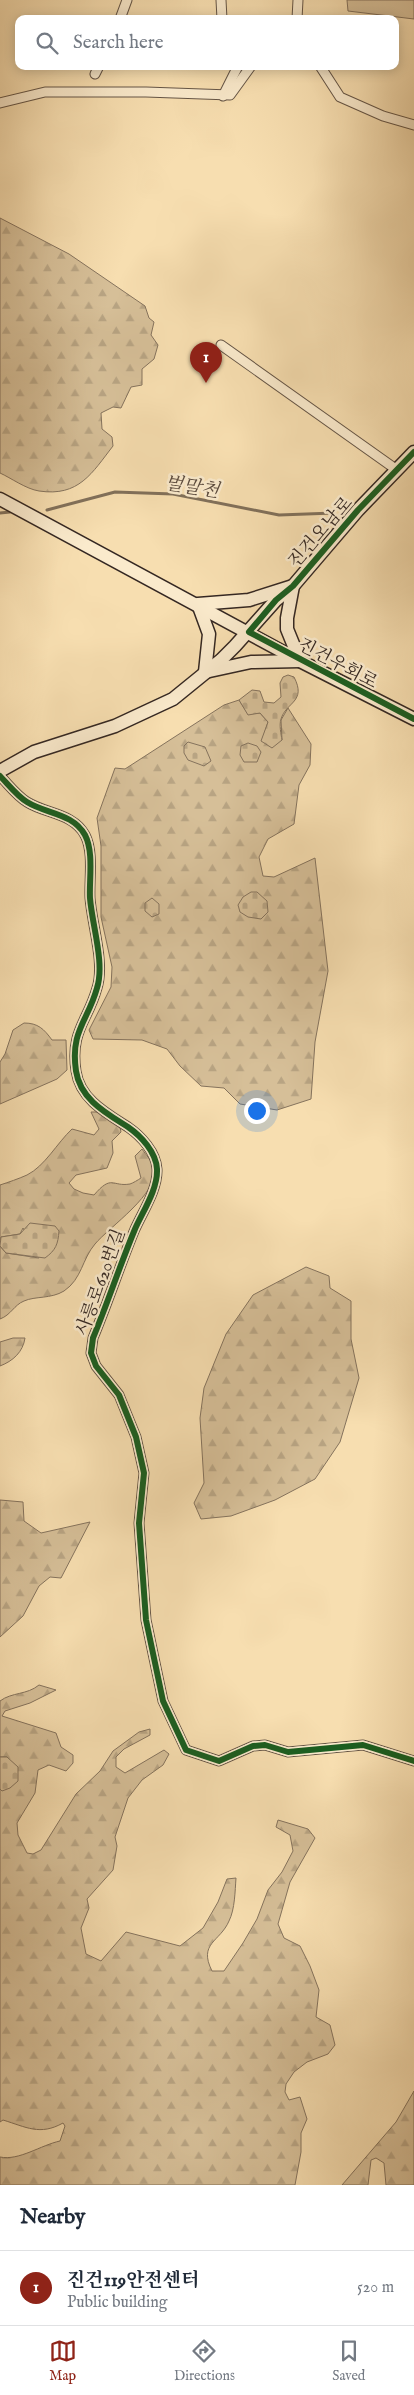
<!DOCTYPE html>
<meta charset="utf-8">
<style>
:root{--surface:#fff;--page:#f6f6f7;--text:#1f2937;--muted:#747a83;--line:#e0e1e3;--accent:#8f2418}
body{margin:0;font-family:"IM FELL English","Noto Serif KR",serif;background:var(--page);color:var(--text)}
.you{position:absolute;left:256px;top:1110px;width:18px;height:18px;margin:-12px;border:4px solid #fff;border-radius:50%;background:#1a73e8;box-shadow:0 0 0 8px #1a73e833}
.badge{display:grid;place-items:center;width:32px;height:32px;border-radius:50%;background:var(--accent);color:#fff;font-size:16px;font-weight:700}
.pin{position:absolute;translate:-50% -41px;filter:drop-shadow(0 1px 2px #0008)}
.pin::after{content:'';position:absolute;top:26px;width:18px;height:15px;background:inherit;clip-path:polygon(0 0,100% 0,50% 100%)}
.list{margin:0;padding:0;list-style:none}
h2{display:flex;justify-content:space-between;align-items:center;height:65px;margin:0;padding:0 20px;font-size:21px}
h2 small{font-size:16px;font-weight:400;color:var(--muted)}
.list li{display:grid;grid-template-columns:32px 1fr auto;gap:15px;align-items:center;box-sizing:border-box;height:75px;padding:0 20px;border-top:1px solid var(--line)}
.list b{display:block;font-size:19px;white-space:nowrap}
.list p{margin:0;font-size:16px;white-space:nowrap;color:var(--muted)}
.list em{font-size:16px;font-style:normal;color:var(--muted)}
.icon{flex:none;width:28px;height:28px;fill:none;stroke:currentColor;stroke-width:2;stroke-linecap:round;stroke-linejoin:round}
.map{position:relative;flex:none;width:414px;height:2185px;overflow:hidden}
.search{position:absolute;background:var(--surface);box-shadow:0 2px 12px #0003;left:15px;right:15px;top:15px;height:55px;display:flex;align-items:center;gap:12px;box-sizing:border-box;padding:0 18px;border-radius:10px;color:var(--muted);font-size:19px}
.sheet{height:140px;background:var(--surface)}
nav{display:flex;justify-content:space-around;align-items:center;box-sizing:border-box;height:70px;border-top:1px solid var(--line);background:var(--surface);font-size:14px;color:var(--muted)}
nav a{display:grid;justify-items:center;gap:2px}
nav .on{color:var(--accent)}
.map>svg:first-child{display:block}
.forest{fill:url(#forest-firs);stroke:#85735d}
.cemetery{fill:url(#cemetery-stones);stroke:#85735d}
.pitch{fill:#d6bf98;stroke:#85735d}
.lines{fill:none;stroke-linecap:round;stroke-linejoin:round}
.stream{stroke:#81705a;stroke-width:3}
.street-casing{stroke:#655546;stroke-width:11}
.secondary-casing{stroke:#342722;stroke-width:15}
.street{stroke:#faeacc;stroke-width:9}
.secondary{stroke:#faeacc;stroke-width:12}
.cycleway-casing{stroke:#faeacc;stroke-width:9}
.cycleway{stroke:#1b5e20;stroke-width:6}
.labels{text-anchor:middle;stroke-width:5;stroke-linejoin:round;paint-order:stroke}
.street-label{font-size:18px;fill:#342722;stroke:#faeacc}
.water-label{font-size:19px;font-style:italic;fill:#5b4b3e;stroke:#faeacc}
</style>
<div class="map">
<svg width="414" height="2185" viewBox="0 0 414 2185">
<defs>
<pattern id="forest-firs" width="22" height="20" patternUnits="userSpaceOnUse" patternTransform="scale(1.25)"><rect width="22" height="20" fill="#d6bf98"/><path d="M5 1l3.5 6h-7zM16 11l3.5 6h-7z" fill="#b8a483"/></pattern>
<pattern id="cemetery-stones" width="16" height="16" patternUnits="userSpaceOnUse" patternTransform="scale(1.25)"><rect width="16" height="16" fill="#d6bf98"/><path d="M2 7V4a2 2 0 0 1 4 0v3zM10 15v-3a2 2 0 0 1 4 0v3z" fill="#b8a483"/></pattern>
</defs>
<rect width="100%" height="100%" fill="#f7deb0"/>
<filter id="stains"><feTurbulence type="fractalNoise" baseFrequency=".004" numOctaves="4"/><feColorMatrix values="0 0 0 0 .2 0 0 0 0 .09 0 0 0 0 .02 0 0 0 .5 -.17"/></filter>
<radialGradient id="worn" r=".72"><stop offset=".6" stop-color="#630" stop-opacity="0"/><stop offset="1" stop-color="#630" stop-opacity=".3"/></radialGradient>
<g class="forest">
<path d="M0,218l69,36 76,52 4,12 5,4 -3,13 7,10 -4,14 -12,10v16l-11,2 -10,21 -8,-1 -12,6 1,16 10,8 1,9c-21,27 -34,51 -74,45 -13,-2 -28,-13 -39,-18z"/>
<path d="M239,700l9,14 12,-1 8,9 -6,19 20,-1 -1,-20 7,-12 23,36 -1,21 -11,20 -5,39 -26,15 -9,18 4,19 11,1 41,-19 13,113 -13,71 -4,57 -34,11 -37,-6 -16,-16 -23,-2 -21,-20 -13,-17 -25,-9 -49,-1 -4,-9 22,-43 1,-20 -11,-50v-71l-4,-28 18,-50 10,1 99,-64z"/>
<path d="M24,1023c14,0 20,6 28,17h14l1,30 -10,9 -57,25v-42l5,-8 8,-24z"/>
<path d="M91,1112h12l16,10 2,10 -9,9 1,12 -6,15 -31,7 -7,8 5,6 9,4 11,2c18,-21 18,-8 36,-11 3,-1 8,-4 11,-6l-6,-22 7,-7c4,6 10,12 12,19 6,25 -45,59 -59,76 -13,15 -13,35 -31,47 -13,8 -29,5 -40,10 -10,4 -13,14 -24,18v-73l6,7 33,5 -16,-30 -3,6 -19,3 -1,4v-56c9,-3 18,-6 27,-10 18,-9 30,-32 45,-46l22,6 5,-6z"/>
<path d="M306,1267l23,9 1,12 21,13v38l8,39 -19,64 -25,37 -40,21 -44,16 -30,3 -7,-16 10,-20 -4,-65 4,-30 22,-54 27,-39z"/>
<path d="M13,1338h12c-2,14 -12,23 -25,28v-24z"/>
<path d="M0,1500l23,2 1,19 17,12 49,-11 -29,56 -11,-1 -11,9 -16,30 -23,21z"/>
<path d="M39,1685l17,5 -26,13 -25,8 -3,5 54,17 5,14 12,8v8l-7,8 -17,-6 -11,5 -3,23 -18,30 1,12 9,18 6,1 8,-4 35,-56 24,-23 13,-20 26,-19 11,-3v6l-26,14 -8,8v10l9,6 39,-23 5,4 -6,11 -21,15 -14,18 -13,39 2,9 -4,24 -26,29 2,9 -8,20 5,26 15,7 25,-29 54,14 23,-18 15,-26 9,-23 9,-1c-1,13 -1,31 -7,43 -9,21 -31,22 -17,50h12l19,-28 14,-24 11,-29 14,-18 11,-21 -3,-16 -14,-8 2,-7 30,9 7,9 -25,44 -12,42 6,14 16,8 10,20 9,24 -3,27 14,8 5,20 -7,9 -21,8 -13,10 -8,12 -1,8 4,8 11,-3 7,22 -6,14v19l-6,33h-295v-28c19,4 41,-12 60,-16l5,-15 -2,-3c-23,13 -37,4 -60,-3l-3,2v-333l2,2 5,-34h-7v-56c12,-9 27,-6 39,-16z"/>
<path d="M414,2091v94h-28l-2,-22 -8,-5 -5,2 -3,25h-26l54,-63z"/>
</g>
<g class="cemetery">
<path d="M288,675l6,2c13,25 -8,25 -13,42 -2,6 0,15 1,21l-10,8 -11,-7 7,-19 -8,-9 -12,2 -9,-15 13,-10 8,1 4,11 10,1 7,-6 -1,-14 3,-6z"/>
<path d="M188,742l17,5 6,14 -7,5 -16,-6 -4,-7v-7z"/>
<path d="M248,743l9,3 4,6 -4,10h-13l-4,-7 1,-9z"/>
<path d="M251,892h6l10,9 1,11 -7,7 -13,-2 -8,-5 -2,-7 5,-8z"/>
<path d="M152,898l7,6v10l-7,3 -7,-6v-8z"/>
<path d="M30,1223l25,3 4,5c-1,13 -3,19 -14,27l-39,-5 -6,-7 1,-9 19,-3z"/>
<path d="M0,1757h7l11,10v14l-8,7 -8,3 -2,-2z"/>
</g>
<path class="pitch" d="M347,0h67v19l-66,-8z"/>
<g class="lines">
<g class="stream">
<path d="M47,510l68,-18 58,2 106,21 55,-2"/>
<path d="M0,513l10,-1"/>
</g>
<g class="street-casing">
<g id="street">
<path d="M221,0l1,19"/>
<path d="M120,19l7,-19"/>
<path d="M297,19l1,-19"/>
<path d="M320,66l20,31 43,19 31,9"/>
<path d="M95,74l4,-8"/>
<path d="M223,96l15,-30"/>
<path d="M0,103l45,-11h101l84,3 21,-29"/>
<path d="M221,345l176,125"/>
<path d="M0,776c8,8 17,20 27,26 19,12 46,11 58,33 9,17 4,45 5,63 2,27 15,65 7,90 -9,33 -27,43 -21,83 4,28 30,42 52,56 13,9 28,25 29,42 1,20 -14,42 -22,60 -15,36 -27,73 -42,109l-2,15 5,13 23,29 17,42 8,36 -5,50 7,97 17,81 23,49 33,11 34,-15 12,-1 23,7 75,-7 51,16"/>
</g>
</g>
<g class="secondary-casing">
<g id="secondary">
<path d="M0,499l300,162 114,58"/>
<path d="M293,586l-6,32v11l13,32 -49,1 -46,10 4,-38 -11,-30 51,-4z"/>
<path d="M0,771l34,-19 81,-26 58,-27 48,-39 14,-14 41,-46 17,-14 65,-76 56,-58"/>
</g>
</g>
<use href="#street" class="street"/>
<use href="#secondary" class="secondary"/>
<g class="cycleway-casing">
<g id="cycleway">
<path d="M414,452l-56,58 -65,76 -17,14 -27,32 165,87"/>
<path d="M0,776c8,8 17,20 27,26 19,12 46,11 58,33 9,17 4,45 5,63 2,27 15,65 7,90 -9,33 -27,43 -21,83 4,28 30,42 52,56 13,9 28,25 29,42 1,20 -14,42 -22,60 -15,36 -27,73 -42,109l-2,15 5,13 23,29 17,42 8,36 -5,50 7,97 17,81 23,49 33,11 34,-15 12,-1 23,7 75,-7 51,16"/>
</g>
</g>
<use href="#cycleway" class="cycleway"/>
</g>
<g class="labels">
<g class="street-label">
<text transform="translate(320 532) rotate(-49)" y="6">진건오남로</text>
<text transform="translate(338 663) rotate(28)" y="6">진건우회로</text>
<text transform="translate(100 1282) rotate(-70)" y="6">사릉로620번길</text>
</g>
<g class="water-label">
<text transform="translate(192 486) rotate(9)" y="7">벌말천</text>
</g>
</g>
<rect width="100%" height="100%" filter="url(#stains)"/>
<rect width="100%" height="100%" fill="url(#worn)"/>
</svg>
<div class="you"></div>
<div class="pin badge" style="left:206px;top:383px">1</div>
<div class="search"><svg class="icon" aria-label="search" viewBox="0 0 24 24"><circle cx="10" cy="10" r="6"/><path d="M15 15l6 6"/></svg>Search here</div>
</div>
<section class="sheet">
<h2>Nearby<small></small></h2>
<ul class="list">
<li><span class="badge">1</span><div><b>진건119안전센터</b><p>Public building</p></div><em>520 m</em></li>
</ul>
</section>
<nav>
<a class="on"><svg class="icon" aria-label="map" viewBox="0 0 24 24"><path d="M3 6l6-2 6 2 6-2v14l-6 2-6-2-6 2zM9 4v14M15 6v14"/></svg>Map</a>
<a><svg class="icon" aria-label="directions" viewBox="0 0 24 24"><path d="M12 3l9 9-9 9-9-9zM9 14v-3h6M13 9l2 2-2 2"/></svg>Directions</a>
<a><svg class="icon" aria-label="saved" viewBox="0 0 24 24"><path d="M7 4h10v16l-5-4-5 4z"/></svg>Saved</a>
</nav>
